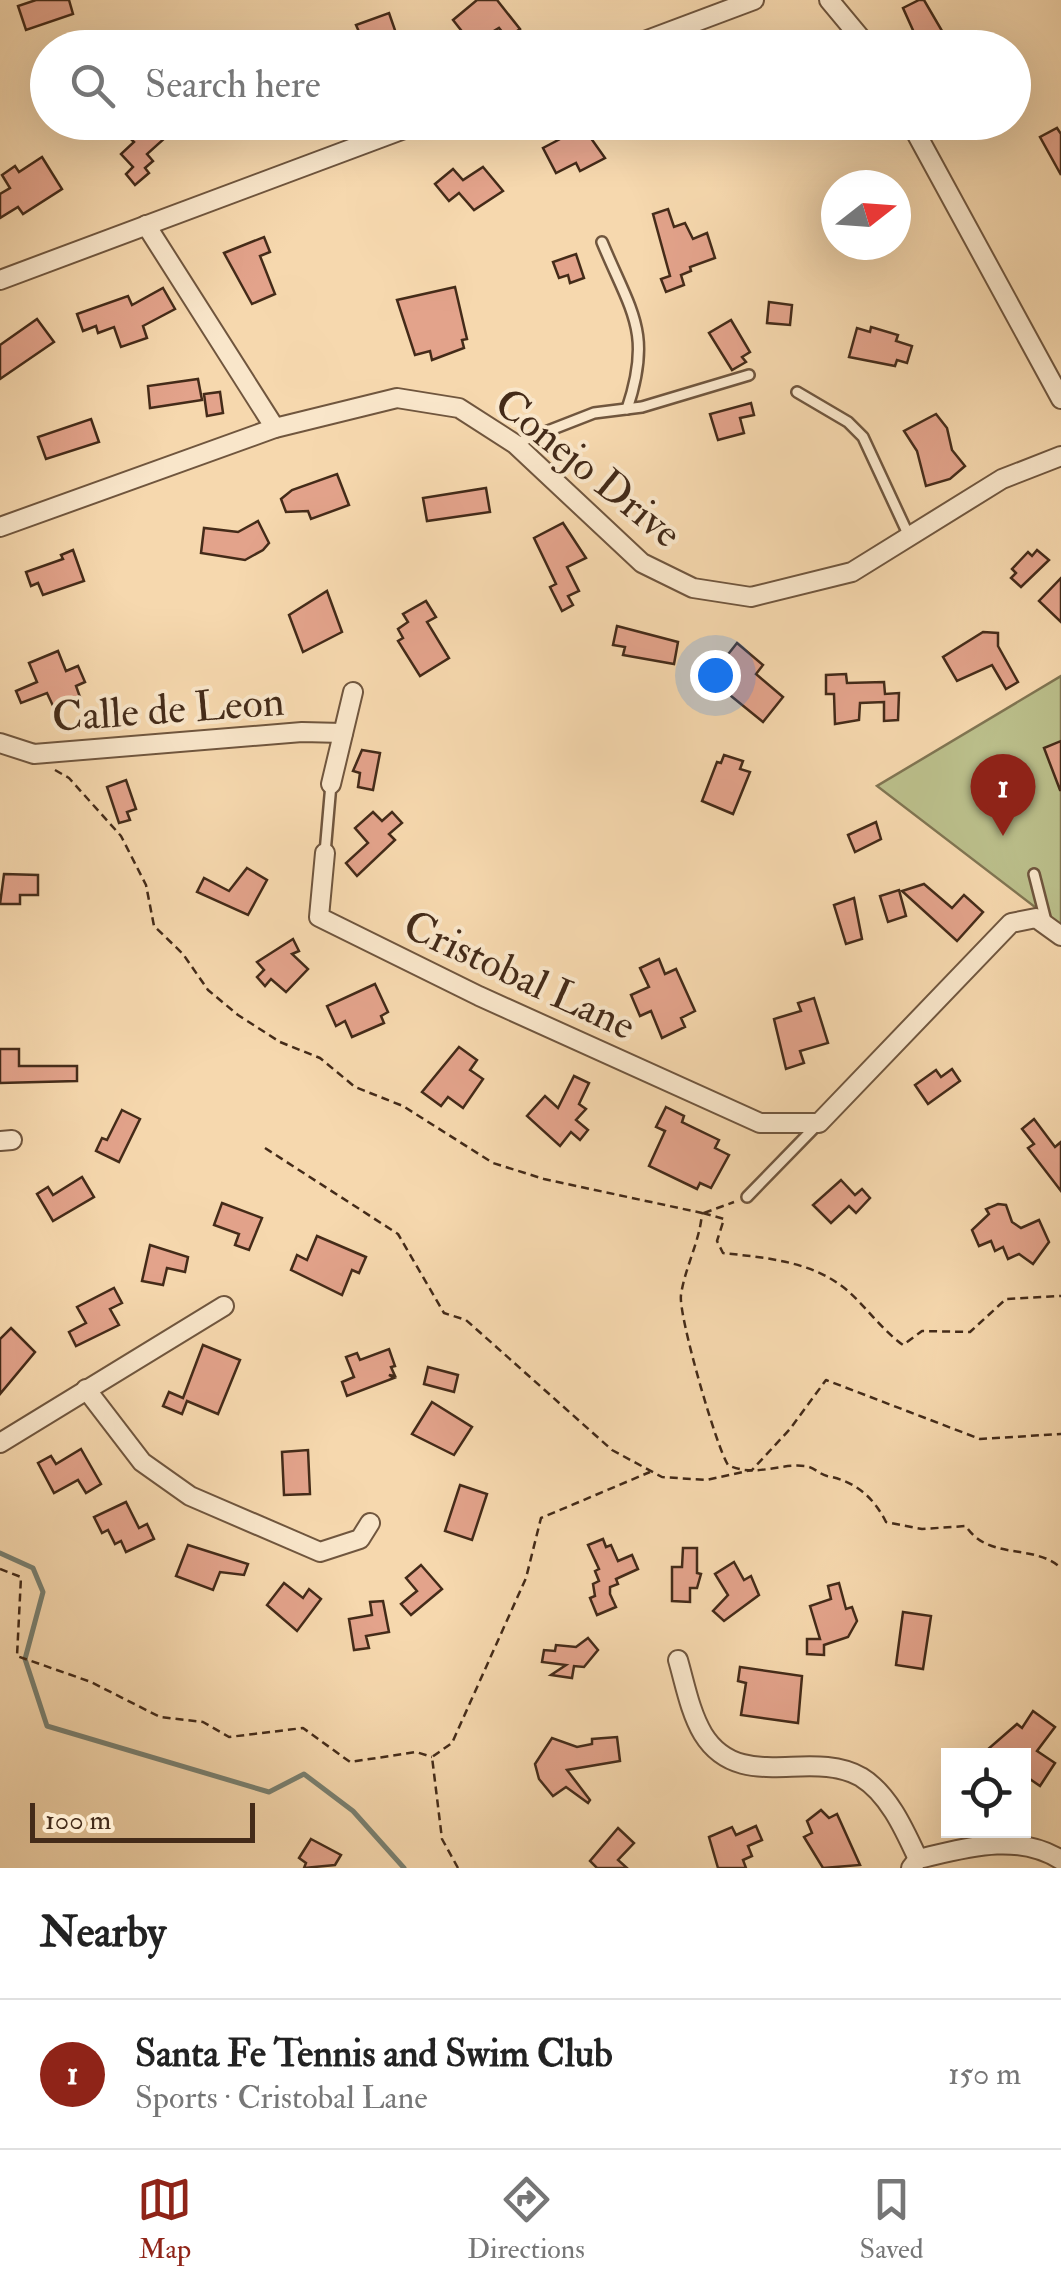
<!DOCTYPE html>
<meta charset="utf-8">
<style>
:root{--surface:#fff;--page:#f6f6f6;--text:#222;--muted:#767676;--line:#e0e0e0;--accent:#8f2418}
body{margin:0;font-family:"IM FELL Double Pica",serif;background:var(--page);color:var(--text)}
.controls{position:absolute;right:30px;bottom:30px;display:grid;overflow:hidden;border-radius:0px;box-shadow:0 10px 40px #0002}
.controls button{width:90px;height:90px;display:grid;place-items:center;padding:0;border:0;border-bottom:2px solid var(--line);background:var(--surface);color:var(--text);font:50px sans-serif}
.compass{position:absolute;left:821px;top:170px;width:90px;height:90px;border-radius:50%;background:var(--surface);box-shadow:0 10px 40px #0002;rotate:73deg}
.scale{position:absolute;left:30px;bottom:25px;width:225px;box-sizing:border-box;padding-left:10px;border:5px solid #442b19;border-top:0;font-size:28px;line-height:35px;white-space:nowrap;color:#442b19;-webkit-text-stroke:8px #f9e6ca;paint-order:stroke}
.you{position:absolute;left:715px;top:675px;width:35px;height:35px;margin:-25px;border:8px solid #fff;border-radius:50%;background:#1a73e8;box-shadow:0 0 0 15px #1a73e833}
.badge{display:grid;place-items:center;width:65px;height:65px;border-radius:50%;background:var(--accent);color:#fff;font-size:32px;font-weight:700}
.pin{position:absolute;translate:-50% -82px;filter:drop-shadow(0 2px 5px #0008)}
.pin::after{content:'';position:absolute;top:52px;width:35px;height:30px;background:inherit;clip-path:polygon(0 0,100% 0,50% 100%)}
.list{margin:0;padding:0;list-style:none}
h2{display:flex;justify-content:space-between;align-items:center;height:130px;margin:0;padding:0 40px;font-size:42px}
h2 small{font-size:32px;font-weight:400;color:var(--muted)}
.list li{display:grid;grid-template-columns:65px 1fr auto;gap:30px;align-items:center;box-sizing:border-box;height:150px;padding:0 40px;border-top:2px solid var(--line)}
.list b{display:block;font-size:38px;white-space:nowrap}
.list p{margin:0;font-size:32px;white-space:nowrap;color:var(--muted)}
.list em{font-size:32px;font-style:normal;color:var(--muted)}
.icon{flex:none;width:55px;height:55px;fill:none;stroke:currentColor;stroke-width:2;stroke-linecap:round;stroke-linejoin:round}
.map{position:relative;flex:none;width:1061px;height:1868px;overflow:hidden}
.search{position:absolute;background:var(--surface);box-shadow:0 10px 40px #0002;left:30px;right:30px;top:30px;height:110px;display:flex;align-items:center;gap:25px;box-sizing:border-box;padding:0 35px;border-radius:55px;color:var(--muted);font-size:38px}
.sheet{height:280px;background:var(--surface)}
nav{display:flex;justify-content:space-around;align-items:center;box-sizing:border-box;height:140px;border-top:2px solid var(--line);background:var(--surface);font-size:28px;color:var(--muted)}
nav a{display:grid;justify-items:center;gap:5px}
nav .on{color:var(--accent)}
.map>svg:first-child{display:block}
.green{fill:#bbbf8b;stroke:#807552;stroke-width:2.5}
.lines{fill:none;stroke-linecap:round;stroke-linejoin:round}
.stream{stroke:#798071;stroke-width:5}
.building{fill:#e3a38b;stroke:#442b19;stroke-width:2.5}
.service-casing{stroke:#70563e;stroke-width:14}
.minor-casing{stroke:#70563e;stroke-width:22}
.path{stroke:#442b19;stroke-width:2.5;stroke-dasharray:8 5;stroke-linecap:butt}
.service{stroke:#f9e6ca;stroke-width:9}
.minor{stroke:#f9e6ca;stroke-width:18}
.labels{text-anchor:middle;stroke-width:8;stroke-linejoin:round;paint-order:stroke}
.street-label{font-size:42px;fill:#442b19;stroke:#f9e6ca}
</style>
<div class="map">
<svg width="1061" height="1868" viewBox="0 0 1061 1868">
<rect width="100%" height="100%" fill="#f6d8ae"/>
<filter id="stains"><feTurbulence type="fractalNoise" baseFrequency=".002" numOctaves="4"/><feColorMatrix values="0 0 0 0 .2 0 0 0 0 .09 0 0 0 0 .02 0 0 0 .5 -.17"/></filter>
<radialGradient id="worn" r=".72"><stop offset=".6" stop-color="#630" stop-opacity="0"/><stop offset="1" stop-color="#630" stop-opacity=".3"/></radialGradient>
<path class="green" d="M1061,676v251l-184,-141z"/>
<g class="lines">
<path class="stream" d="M0,1553l33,15 10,24 -18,67 22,67 222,66 35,-18 49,37 51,57"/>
</g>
<g class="building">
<path d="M36,0h33l4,14 -47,16 -8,-24z"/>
<path d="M477,0h20l23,29 -13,9 -8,-10 -27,16 -19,-24z"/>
<path d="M919,0h5l28,48h-31l-18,-40z"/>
<path d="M389,13l7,20 -33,8 -7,-16z"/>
<path d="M136,122h33l6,7 -28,25 6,7 -8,7 4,5 -14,12 -9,-11 7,-7 -12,-13 13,-12 -9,-9z"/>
<path d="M583,127l22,31 -25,13 -4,-8 -20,10 -13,-25z"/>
<path d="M1057,128l4,6v41l-21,-38z"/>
<path d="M42,157l20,32 -39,25 -5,-7 -18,11v-24l10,-6 -8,-13 13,-9 4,6z"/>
<path d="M483,167l20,24 -29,19 -15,-17 -10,8 -14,-17 18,-15 10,11z"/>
<path d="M668,209l6,18 11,-4 8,16 14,-6 8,25 -25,9 1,4 -10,4 3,10 -18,7 -5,-13 9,-3 -17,-62z"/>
<path d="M264,237l6,15 -10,4 15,38 -23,10 -28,-51z"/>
<path d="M576,254l8,24 -14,5 -2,-8 -9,3 -6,-16z"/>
<path d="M455,287l12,52 -5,1 2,8 -32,12 -2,-9 -15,4 -18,-55z"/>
<path d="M163,288l12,21 -32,17 4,12 -26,9 -7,-20 -16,6 -2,-7 -13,5 -6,-17 51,-18 4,9z"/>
<path d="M769,302l23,3 -2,20 -23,-2z"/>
<path d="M37,319l17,23 -54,37v-34z"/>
<path d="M731,320l19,32 -8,5 4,5 -14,8 -23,-37z"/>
<path d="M871,327l27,8 -2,6 16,5 -5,17 -10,-3 -2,6 -46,-9 8,-29 13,4z"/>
<path d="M198,379l4,21 -52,8 -2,-22z"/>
<path d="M220,392l3,21 -16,3 -3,-22z"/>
<path d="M751,403l3,12 -14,3 4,15 -26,7 -8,-26z"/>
<path d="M936,414l11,14 5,22 13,16 -15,13 -24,7 -9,-35 -13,-20z"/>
<path d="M91,419l8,23 -53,17 -8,-22z"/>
<path d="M337,474l12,31 -38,14 -3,-8 -22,1 -5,-13 11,-9z"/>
<path d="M486,488l4,24 -63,9 -4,-23z"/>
<path d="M258,521l11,22 -6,7 -18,10 -44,-7 3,-25 34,4z"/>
<path d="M563,523l23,35 -19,9 12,24 -11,5 5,9 -11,6 -12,-24 6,-3 -22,-46z"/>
<path d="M73,550l11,31 -41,14 -5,-12 -7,3 -5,-14 37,-13 -2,-4z"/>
<path d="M1037,550l12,10 -28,27 -10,-9 5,-5 -4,-4 16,-17 4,4z"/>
<path d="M1061,578v44l-22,-21z"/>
<path d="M327,591l15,41 -39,20 -14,-37z"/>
<path d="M426,601l10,16 -9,5 22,36 -29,18 -22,-35 5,-3 -5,-9 10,-7 -5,-8z"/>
<path d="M617,626l61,16 -4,22 -51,-9 2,-8 -12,-2z"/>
<path d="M983,632l15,1v13l20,36 -12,7 -14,-24 -35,16 -14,-24z"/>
<path d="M737,643l26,22 -7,9 27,23 -20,25 -43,-35 13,-16 -11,-9z"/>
<path d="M58,651l8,20 12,-5 7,16 -9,4 4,11 -26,11 -7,-15 -26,10 -5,-12 21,-9 -8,-19z"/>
<path d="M846,674l1,9 37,-1 1,12 14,-1 -1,27 -14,1v-19l-24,1 -1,17 -24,4 -1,-30h-8v-19z"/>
<path d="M1061,741v49h-1l-16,-42z"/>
<path d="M362,750l18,3 -7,37 -15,-3 2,-14 -7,-2z"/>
<path d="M724,755l19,6 -3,8 10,3 -17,42 -31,-13 15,-39 4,1z"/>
<path d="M126,780l10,29 -9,3 3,8 -11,3 -12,-36z"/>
<path d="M373,812l9,9 10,-9 10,11 -13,11 6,6 -38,36 -11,-13 22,-20 -13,-15z"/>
<path d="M876,822l5,17 -26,13 -7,-17z"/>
<path d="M247,868l20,12 -19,35 -51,-23 7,-14 25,13z"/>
<path d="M4,874l34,1v20h-18v9h-20z"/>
<path d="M924,884l28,24 12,-13 19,17 -26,29 -55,-50z"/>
<path d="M899,890l7,26 -18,6 -8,-26z"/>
<path d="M854,898l8,41 -16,5 -12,-39z"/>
<path d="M293,939l6,12 -7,3 16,15 -22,23 -15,-13 -6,7 -8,-9 7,-7 -7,-8z"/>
<path d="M659,959l6,15 11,-5 19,42 -14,7 4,9 -23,11 -11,-27 -11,5 -9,-21 18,-8 -9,-19z"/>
<path d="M375,984l13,28 -7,4 3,7 -32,14 -7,-16 -9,5 -9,-20z"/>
<path d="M814,998l14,45 -28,8 4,12 -18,6 -12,-50 27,-8 -3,-8z"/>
<path d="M459,1047l18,13 -7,10 13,9 -20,29 -15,-11 -7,9 -19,-14z"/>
<path d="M0,1049h19v17h58v15l-77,2z"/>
<path d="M952,1069l8,12 -32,23 -13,-19 21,-15 5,7z"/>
<path d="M574,1076l15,7 -10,21 7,5 -10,11 12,10 -8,10 -9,-8 -11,14 -33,-30 18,-20 13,12z"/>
<path d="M666,1107l18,9 -2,6 37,18 -4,8 14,7 -18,33 -11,-5 -3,6 -48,-23 16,-35 -9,-4z"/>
<path d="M122,1110l18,9 -21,43 -23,-11 6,-13 5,2z"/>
<path d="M1034,1119l21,28 6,-5v49l-33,-43 6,-4 -12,-15z"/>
<path d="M82,1177l12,20 -41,24 -16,-27 11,-7 5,8z"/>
<path d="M841,1180l14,15 7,-6 8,9 -14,15 -7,-7 -18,17 -18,-18z"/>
<path d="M222,1203l40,15 -13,32 -14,-5 4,-11 -25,-9z"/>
<path d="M998,1204l8,1 6,17 9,6 18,-8 10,22 -16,22 -14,-10 -11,5 -5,-12 -8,4 -4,-10 -12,5 -7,-16 17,-16 -3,-5z"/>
<path d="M317,1236l49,21 -7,16 -7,-3 -10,25 -51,-25 6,-15 10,5z"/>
<path d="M150,1245l38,12 -3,15 -18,-4 -4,17 -21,-4z"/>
<path d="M114,1288l8,15 -12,6 9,16 -43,21 -7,-14 17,-9 -9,-16z"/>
<path d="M11,1328l24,24 -35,42v-55z"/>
<path d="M203,1345l37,15 -22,54 -31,-13 -5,13 -19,-8 6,-14 14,6z"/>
<path d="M389,1349l6,17 -4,1 4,9 -6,-1 5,3 -47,18 -5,-14 12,-5 -8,-20 11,-4 3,7z"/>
<path d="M428,1367l30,8 -4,17 -30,-8z"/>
<path d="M432,1402l40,25 -18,28 -42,-21z"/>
<path d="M81,1449l20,35 -15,9 -8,-13 -24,13 -16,-30 13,-7 5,8z"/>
<path d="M308,1450l2,44 -26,1 -2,-43z"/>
<path d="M460,1485l27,9 -15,46 -27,-9z"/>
<path d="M126,1502l13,26 8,-4 7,15 -28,13 -5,-11 -6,3 -7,-14 -6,3 -8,-16z"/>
<path d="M603,1539l3,8 5,-2 7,16 14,-6 6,14 -22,10 2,5 -8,3v7l6,13 -19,8 -7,-17 5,-2 -2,-12 6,-3 -4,-10 4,-2 -11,-24z"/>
<path d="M188,1545l60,19 -4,11 -24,-3 -7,18 -37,-14z"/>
<path d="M683,1548h14v25l4,1 -4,14h-7v14l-18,-1v-34h10z"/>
<path d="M734,1562l10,18 7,-4 8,19 -35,26 -11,-10 15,-16 -13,-21z"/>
<path d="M421,1565l21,24 -31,26 -10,-11 16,-13 -11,-13z"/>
<path d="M284,1583l19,15 6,-9 12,10 -24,32 -30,-26z"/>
<path d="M839,1583l7,26 6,-2 5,14 -9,16 -24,8v10l-17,-1v-15h13l-10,-33 21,-7 -3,-13z"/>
<path d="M383,1601l6,31 -23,4 3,12 -15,2 -5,-31 23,-4 -2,-13z"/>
<path d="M903,1612l28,4 -8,53 -27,-4z"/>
<path d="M588,1638l10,12 -14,17 -10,-1 -2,12 -21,-3 15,-10 -24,-3 2,-12 11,1 1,-6 20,2z"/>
<path d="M740,1667l62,9 -4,47 -57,-8 5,-32 -8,-2z"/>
<path d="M1033,1711l22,16 -18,24 18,12 -15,23 -16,-11v-19h-34l-3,-6 30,-26 5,4z"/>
<path d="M617,1737l3,24 -53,9 23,30 -2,3 -22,-16 -13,9 -14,-17 -4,-15 17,-26 25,9 15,-3v-5z"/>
<path d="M821,1810l8,8 8,-4 23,51 -37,3 -19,-31 8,-4 -5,-12z"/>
<path d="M756,1826l6,14 -14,6 4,10 -9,4 3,8h-28l-9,-31 23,-10 4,8z"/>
<path d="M618,1828l16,15 -16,17 9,8h-30l-7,-7z"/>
<path d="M311,1839l30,16 -6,10 -31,3 2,-5 -7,-5z"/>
</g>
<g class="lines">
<g class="service-casing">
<g id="service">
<path d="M602,242c29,70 51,90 25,167"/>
<path d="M797,392l51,30 15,15 46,99"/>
<path d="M517,443l77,-30 48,-6 107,-32"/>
<path d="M325,853l6,-69"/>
<path d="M1034,874l12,47"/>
<path d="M747,1197l71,-73"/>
</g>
</g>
<g class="minor-casing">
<g id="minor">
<path d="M829,0l40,48"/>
<path d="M626,48l128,-48"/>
<path d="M910,122l151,277"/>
<path d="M146,225l129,203"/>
<path d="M0,280l423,-158"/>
<path d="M0,527l275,-99 122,-30 62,10 56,36 127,119 51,25 58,9 101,-25 150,-93 59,-23"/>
<path d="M0,743l34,11 268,-22 41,1"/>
<path d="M331,784l22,-92"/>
<path d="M325,853l-6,64 160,79 281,127h59l192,-200 25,-5 25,18"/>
<path d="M0,1141l12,-1"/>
<path d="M86,1389l56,73 48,34 130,56 40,-13 10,-16"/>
<path d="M0,1443l224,-137"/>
<path d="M678,1660c7,24 12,52 25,74 37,60 107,14 158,43 28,17 44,54 57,82"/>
<path d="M911,1868l7,-9c47,-11 99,-27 143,1"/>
</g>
</g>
<g class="path">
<path d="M55,770l14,8 52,58 25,49 8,41 29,28 25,36 30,25 42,27 40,16 35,29 48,19 90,57 51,16 158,34c-2,28 -17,54 -21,82 -3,20 36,154 47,170 27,13 50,-2 77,1 9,1 14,8 22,10 27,5 46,20 59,46l36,7 44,-3c22,35 68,17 95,42"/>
<path d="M265,1148l133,86 46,79 22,7 146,130 50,27 44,3 46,-10 38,-41 36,-49 154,59 81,-5"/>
<path d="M703,1213l21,6 -7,22 6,12c44,5 90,8 125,38 19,17 34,39 55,54l19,-14 48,1 36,-33 55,-3"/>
<path d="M704,1213l30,-11"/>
<path d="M0,1569l21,8 -4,79 74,26 69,35 43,5 26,15 74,-9 47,34 66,-10 16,5"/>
<path d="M458,1868l-16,-29 -10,-82 20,-14 74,-165 15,-60 109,-46"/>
</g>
<use href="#service" class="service"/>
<use href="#minor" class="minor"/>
</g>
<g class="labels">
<g class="street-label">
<text transform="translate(589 467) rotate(39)" y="15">Conejo Drive</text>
<text transform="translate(168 708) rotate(-4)" y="15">Calle de Leon</text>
<text transform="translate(520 974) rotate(25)" y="15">Cristobal Lane</text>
</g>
</g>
<rect width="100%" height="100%" filter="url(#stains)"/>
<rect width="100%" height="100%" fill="url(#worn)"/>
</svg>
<div class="controls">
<button><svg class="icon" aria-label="locate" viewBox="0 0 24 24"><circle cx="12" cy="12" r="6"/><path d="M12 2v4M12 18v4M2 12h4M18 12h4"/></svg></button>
</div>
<svg class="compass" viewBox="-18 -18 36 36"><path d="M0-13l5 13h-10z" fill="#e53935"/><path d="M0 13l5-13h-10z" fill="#767676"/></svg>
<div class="scale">100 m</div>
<div class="you"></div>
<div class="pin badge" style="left:1003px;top:836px">1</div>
<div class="search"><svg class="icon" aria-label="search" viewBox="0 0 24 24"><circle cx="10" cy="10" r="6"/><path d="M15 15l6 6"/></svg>Search here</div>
</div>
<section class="sheet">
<h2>Nearby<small></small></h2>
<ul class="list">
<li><span class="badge">1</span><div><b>Santa Fe Tennis and Swim Club</b><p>Sports · Cristobal Lane</p></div><em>150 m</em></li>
</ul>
</section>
<nav>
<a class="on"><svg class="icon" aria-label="map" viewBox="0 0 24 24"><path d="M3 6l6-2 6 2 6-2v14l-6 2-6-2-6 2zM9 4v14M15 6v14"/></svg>Map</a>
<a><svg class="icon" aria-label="directions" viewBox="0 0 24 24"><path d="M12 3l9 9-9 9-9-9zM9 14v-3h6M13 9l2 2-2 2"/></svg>Directions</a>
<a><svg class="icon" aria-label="saved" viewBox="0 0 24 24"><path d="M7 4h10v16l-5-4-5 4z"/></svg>Saved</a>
</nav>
